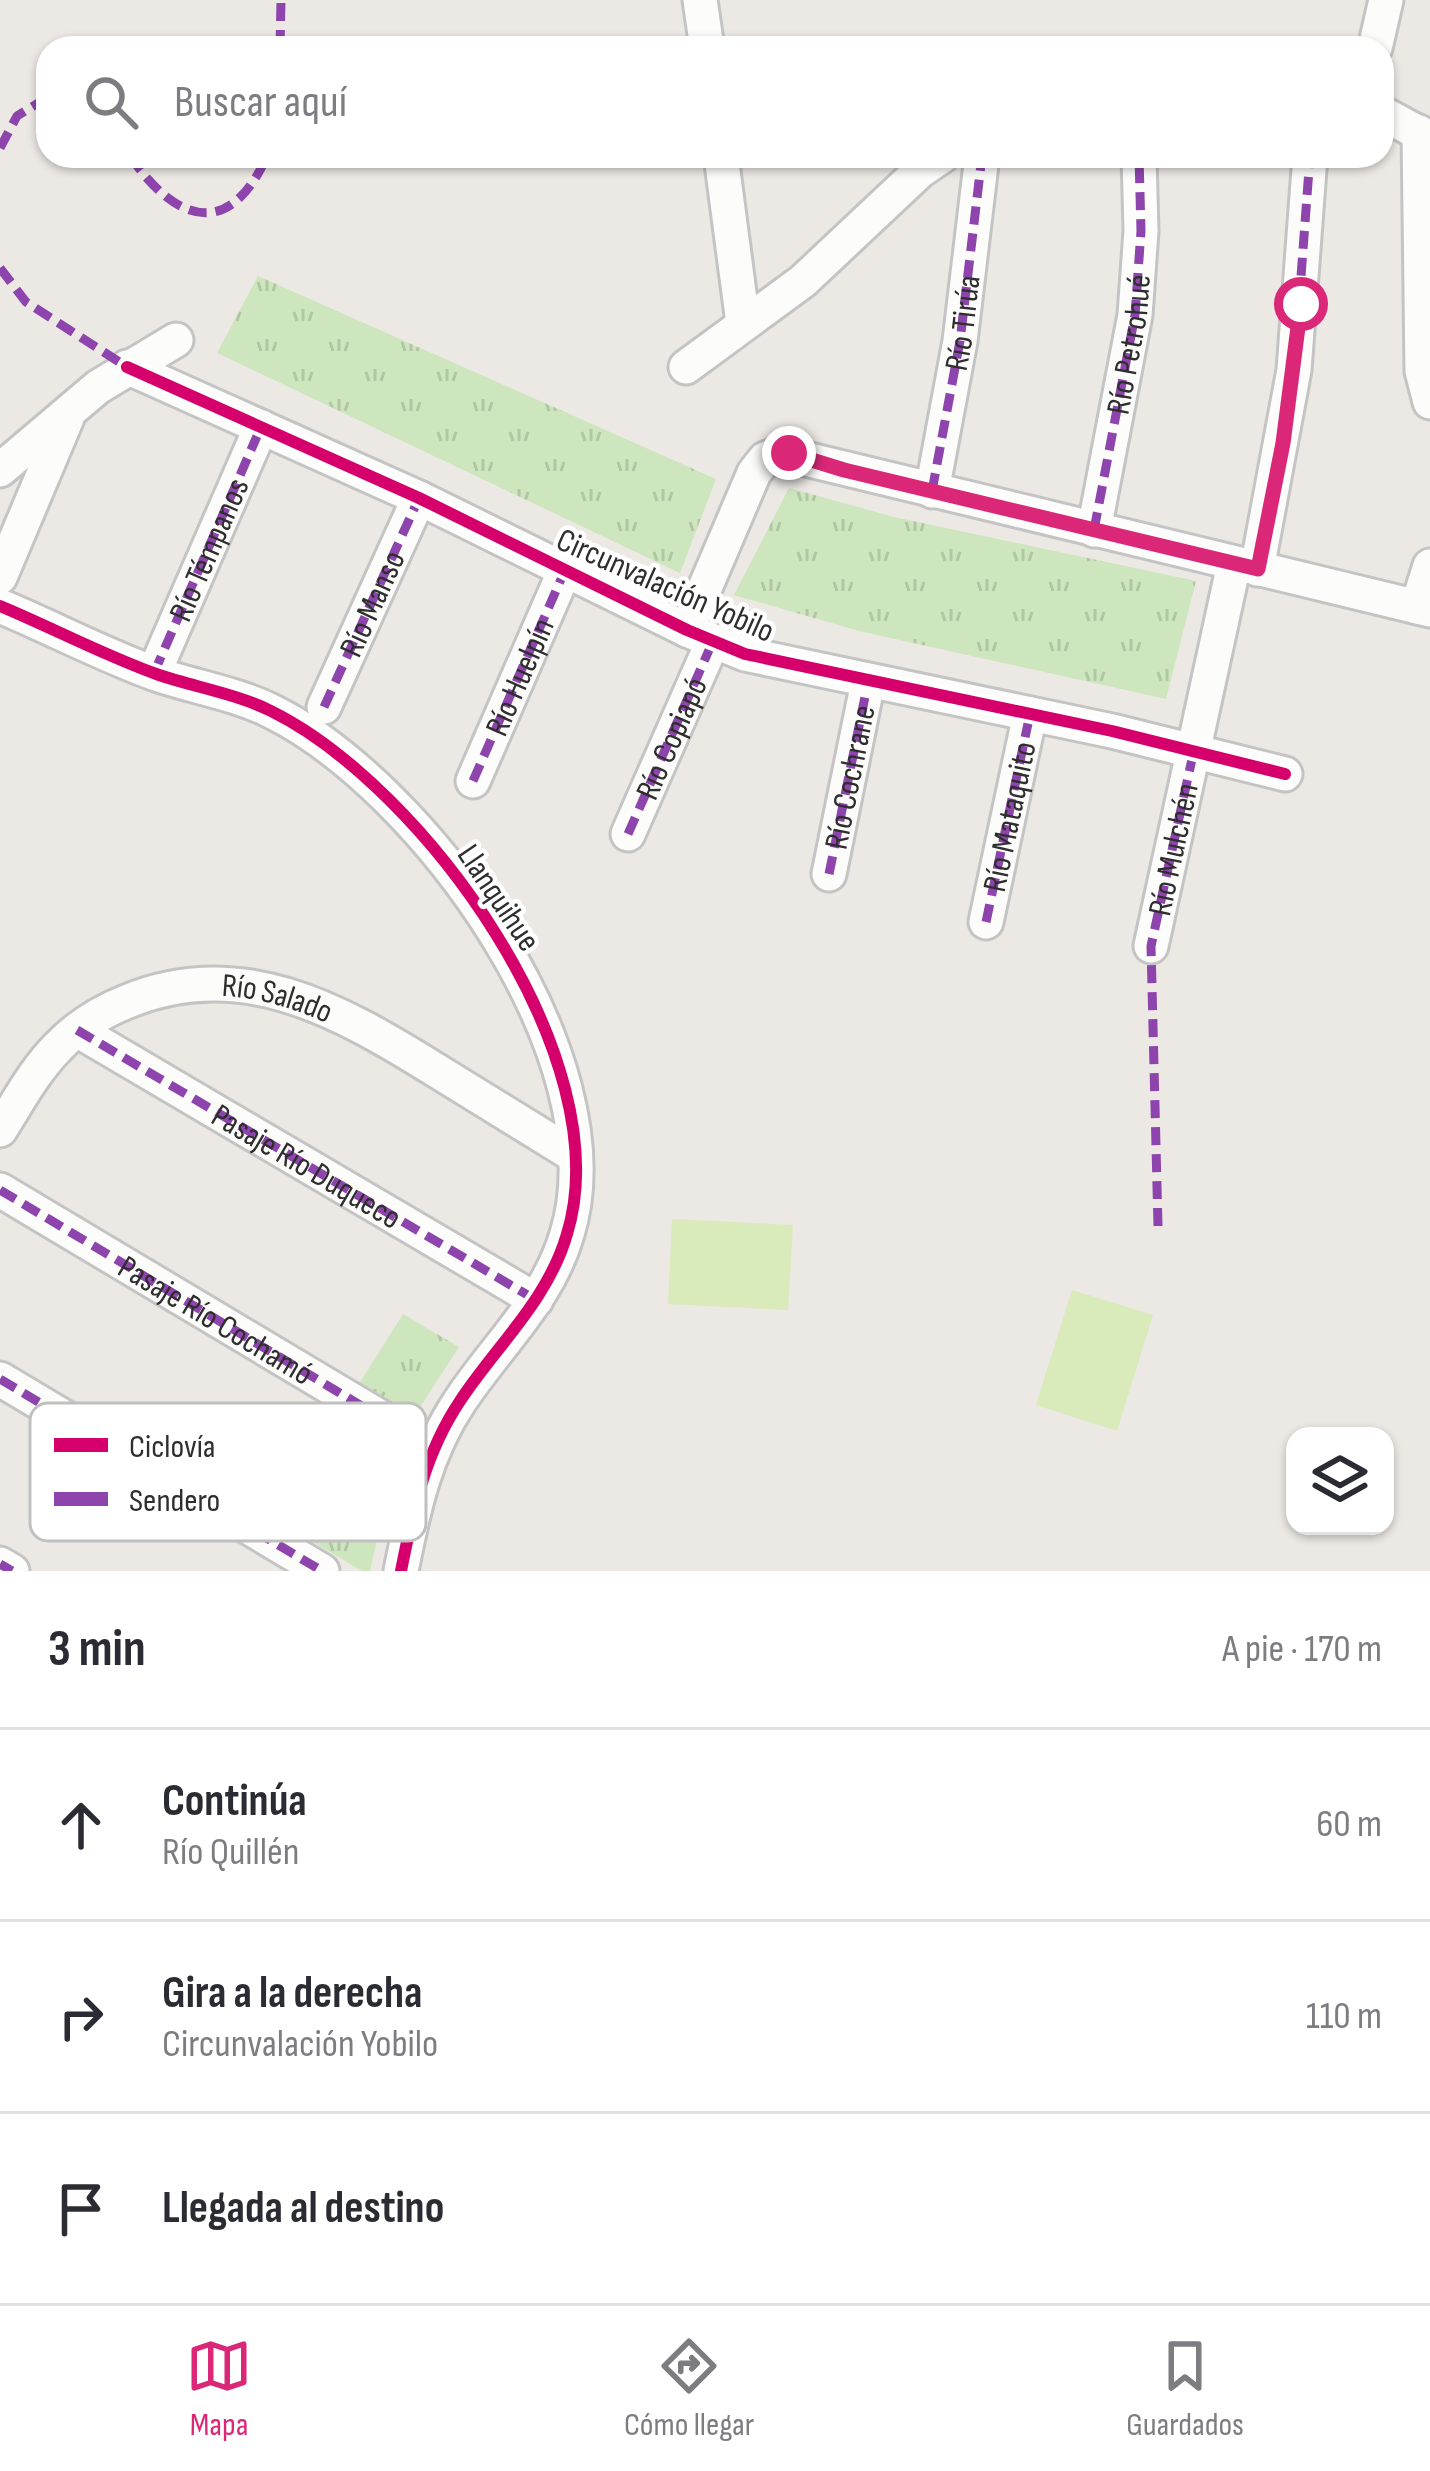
<!DOCTYPE html>
<html lang="es">
<meta charset="utf-8">
<style>
:root{--surface:#fff;--page:#f7f7f7;--text:#2b2b33;--muted:#7c7c81;--line:#e1e1e2;--accent:#db2777}
body{margin:0;font-family:"Sofia Sans Condensed",sans-serif;background:var(--page);color:var(--text)}
.controls{position:absolute;right:36px;bottom:36px;display:grid;overflow:hidden;border-radius:24px;box-shadow:0 3px 9px #0004}
.controls button{width:108px;height:108px;display:grid;place-items:center;padding:0;border:0;border-bottom:3px solid var(--line);background:var(--surface);color:var(--text);font:60px sans-serif}
.stop{position:absolute;width:36px;height:36px;margin:-27px;border:9px solid #db2777;border-radius:50%;background:#fff}
.stop.end{background:#db2777;border-color:#fff;box-shadow:0 3px 12px #0008}
.list{margin:0;padding:0;list-style:none}
h2{display:flex;justify-content:space-between;align-items:center;height:156px;margin:0;padding:0 48px;font-size:51px}
h2 small{font-size:39px;font-weight:400;color:var(--muted)}
.list li{display:grid;grid-template-columns:78px 1fr auto;gap:36px;align-items:center;box-sizing:border-box;height:192px;padding:0 48px;border-top:3px solid var(--line)}
.list b{display:block;font-size:45px;white-space:nowrap}
.list p{margin:0;font-size:39px;white-space:nowrap;color:var(--muted)}
.list em{font-size:39px;font-style:normal;color:var(--muted)}
.icon{flex:none;width:66px;height:66px;fill:none;stroke:currentColor;stroke-width:2;stroke-linecap:round;stroke-linejoin:round}
.map{position:relative;flex:none;width:1430px;height:1571px;overflow:hidden}
.search{position:absolute;background:var(--surface);box-shadow:0 3px 9px #0004;left:36px;right:36px;top:36px;height:132px;display:flex;align-items:center;gap:30px;box-sizing:border-box;padding:0 42px;border-radius:36px;color:var(--muted);font-size:45px}
.sheet{height:732px;background:var(--surface)}
nav{display:flex;justify-content:space-around;align-items:center;box-sizing:border-box;height:168px;border-top:3px solid var(--line);background:var(--surface);font-size:33px;color:var(--muted)}
nav a{display:grid;justify-items:center;gap:6px}
nav .on{color:var(--accent)}
.map>svg:first-child{display:block}
.grass{fill:url(#grass-tufts)}
.pitch{fill:#d9eabb}
.lines{fill:none;stroke-linecap:round;stroke-linejoin:round}
.street-casing{stroke:#c5c4c5;stroke-width:39}
.street{stroke:#fcfcfb;stroke-width:33}
.quiet{stroke:#8e44ad;stroke-width:9;stroke-dasharray:18 9;stroke-linecap:butt}
.cycleway-casing{stroke:#fff;stroke-width:20}
.cycleway{stroke:#d6006c;stroke-width:12}
.route{stroke:#db2777;stroke-width:15}
.labels{text-anchor:middle;stroke-width:9;stroke-linejoin:round;paint-order:stroke}
.street-label{font-size:33px;fill:#2e2e2e;stroke:#fff}
.key{fill:#fff;stroke:#c0c0c0;stroke-width:3}
.key-label{font-size:33px;fill:#2e2e2e}
</style>
<div class="map">
<svg width="1430" height="1571" viewBox="0 0 1430 1571">
<defs>
<pattern id="grass-tufts" width="24" height="20" patternUnits="userSpaceOnUse" patternTransform="scale(3)"><rect width="24" height="20" fill="#cee6be"/><path d="M3 7l-1-3M5 7V3M7 7l1-3M15 17l-1-3M17 17v-4M19 17l1-3" fill="none" stroke="#b1c6a4"/></pattern>
</defs>
<rect width="100%" height="100%" fill="#ece8e4"/>
<g class="grass">
<path d="M258,276l458,203 -36,94 -463,-220z"/>
<path d="M789,488l105,29 302,64 -30,118 -307,-68 -125,-36z"/>
<path d="M403,1314l56,33 -44,68 -56,-31z"/>
<path d="M354,1425l43,25 -27,121h-8l-59,-35 36,-60 -13,-8z"/>
</g>
<g class="pitch">
<path d="M672,1219l121,6 -5,85 -120,-6z"/>
<path d="M1072,1290l81,25 -36,116 -81,-26z"/>
</g>
<g class="lines">
<g class="street-casing">
<g id="street">
<path d="M700,0l7,48"/>
<path d="M1375,48l11,-48"/>
<path d="M1382,113l48,26"/>
<path d="M1419,132l3,239 8,31"/>
<path d="M721,156l22,167"/>
<path d="M127,367l292,131 268,132 58,24 367,77 173,43"/>
<path d="M686,367l117,-86 117,-110 22,-15"/>
<path d="M0,470l98,-83 78,-47"/>
<path id="s1" d="M932,491l28,-150 22,-185"/>
<path d="M1094,530l41,-215 6,-84 -2,-75"/>
<path d="M1257,569l37,-199 16,-214"/>
<path d="M0,577l67,-159"/>
<path d="M0,606c53,22 105,50 159,69 36,12 78,19 112,36 152,75 350,347 296,523 -19,66 -70,111 -107,167 -35,52 -47,109 -59,170"/>
<path d="M1417,607l13,-41"/>
<path d="M687,630l67,-157 11,-14 16,-6 649,157"/>
<path d="M154,673l107,-246"/>
<path id="s2" d="M324,707l95,-209"/>
<path id="s3" d="M473,781l92,-211"/>
<path id="s4" d="M628,834l85,-193"/>
<path id="s5" d="M829,874l39,-192"/>
<path id="s6" d="M986,922l44,-208"/>
<path id="s7" d="M1151,946l83,-382"/>
<path d="M77,1030l459,270"/>
<path id="s8" d="M0,1130c18,-28 34,-59 58,-83 19,-20 43,-35 68,-45 114,-48 213,8 308,67 47,29 94,58 141,87"/>
<path d="M0,1190l432,258"/>
<path d="M0,1379l322,192"/>
<path d="M0,1564l12,7"/>
</g>
</g>
<use href="#street" class="street"/>
<g class="quiet">
<path d="M280,48l1,-48"/>
<path d="M0,148l17,-32 31,-19"/>
<path d="M130,156c45,66 99,85 137,0"/>
<path d="M0,268l26,34 101,65"/>
<path d="M932,491l28,-150 22,-185"/>
<path id="s9" d="M1094,530l41,-215 6,-84 -2,-75"/>
<path d="M1257,569l37,-199 16,-214"/>
<path id="s10" d="M154,673l107,-246"/>
<path d="M324,707l95,-209"/>
<path d="M473,781l92,-211"/>
<path d="M628,834l85,-193"/>
<path d="M829,874l39,-192"/>
<path d="M986,922l44,-208"/>
<path id="s11" d="M77,1030l459,270"/>
<path id="s12" d="M0,1190l432,258"/>
<path d="M1158,1226l-7,-280 43,-196"/>
<path d="M0,1379l322,192"/>
<path d="M0,1564l12,7"/>
</g>
<g class="cycleway-casing">
<g id="cycleway">
<path d="M127,367l292,131 268,132 58,24 367,77 173,43"/>
<path d="M0,606c53,22 105,50 159,69 36,12 78,19 112,36 152,75 350,347 296,523 -19,66 -70,111 -107,167 -35,52 -47,109 -59,170"/>
</g>
</g>
<use href="#cycleway" class="cycleway"/>
</g>
<g class="lines">
<path class="route" d="M789,453l55,17 414,99 25,-126 18,-139"/>
</g>
<g class="labels">
<g class="street-label">
<text dy="12" stroke="none"><textPath href="#s1" startOffset="171">Río Tirúa</textPath></text>
<text dy="12" stroke="none"><textPath href="#s9" startOffset="189">Río Petrohué</textPath></text>
<text dy="12" stroke="none"><textPath href="#s10" startOffset="135">Río Témpanos</textPath></text>
<text transform="translate(666 584) rotate(24)" y="12">Circunvalación Yobilo</text>
<text dy="12" stroke="none"><textPath href="#s2" startOffset="114">Río Manso</textPath></text>
<text dy="12" stroke="none"><textPath href="#s3" startOffset="114">Río Huelpín</textPath></text>
<text dy="12" stroke="none"><textPath href="#s4" startOffset="105">Río Copiapó</textPath></text>
<text dy="12" stroke="none"><textPath href="#s5" startOffset="99">Río Cochrane</textPath></text>
<text dy="12" stroke="none"><textPath href="#s6" startOffset="108">Río Mataquito</textPath></text>
<text dy="12" stroke="none"><textPath href="#s7" startOffset="99">Río Mulchén</textPath></text>
<text transform="translate(500 897) rotate(56)" y="12">Llanquihue</text>
<text dy="12" stroke="none"><textPath href="#s8" startOffset="339">Río Salado</textPath></text>
<text dy="12" stroke="none"><textPath href="#s11" startOffset="267">Pasaje Río Duqueco</textPath></text>
<text dy="12" stroke="none"><textPath href="#s12" startOffset="252">Pasaje Río Cochamó</textPath></text>
</g>
</g>
<rect x="30" y="1403" width="396" height="138" rx="18" class="key"/>
<rect x="54" y="1438" width="54" height="14" fill="#d6006c"/>
<rect x="54" y="1492" width="54" height="14" fill="#8e44ad"/>
<g class="key-label">
<text x="129" y="1457">Ciclovía</text>
<text x="129" y="1511">Sendero</text>
</g>
</svg>
<div class="controls">
<button><svg class="icon" aria-label="layers" viewBox="0 0 24 24"><path d="M12 4l9 5-9 5-9-5zM3 14l9 5 9-5"/></svg></button>
</div>
<div class="stop" style="left:1301px;top:304px"></div>
<div class="stop end" style="left:789px;top:453px"></div>
<div class="search"><svg class="icon" aria-label="search" viewBox="0 0 24 24"><circle cx="10" cy="10" r="6"/><path d="M15 15l6 6"/></svg>Buscar aquí</div>
</div>
<section class="sheet">
<h2>3 min<small>A pie · 170 m</small></h2>
<ul class="list">
<li><svg class="icon" aria-label="ahead" viewBox="0 0 24 24"><path d="M12 20V5M6 11l6-6 6 6"/></svg><div><b>Continúa</b><p>Río Quillén</p></div><em>60 m</em></li>
<li><svg class="icon" aria-label="right" viewBox="0 0 24 24"><path d="M7 20v-9h11M14 6l5 5-5 5"/></svg><div><b>Gira a la derecha</b><p>Circunvalación Yobilo</p></div><em>110 m</em></li>
<li><svg class="icon" aria-label="arrive" viewBox="0 0 24 24"><path d="M6 21V4h12l-3 4 3 4H6"/></svg><div><b>Llegada al destino</b></div></li>
</ul>
</section>
<nav>
<a class="on"><svg class="icon" aria-label="map" viewBox="0 0 24 24"><path d="M3 6l6-2 6 2 6-2v14l-6 2-6-2-6 2zM9 4v14M15 6v14"/></svg>Mapa</a>
<a><svg class="icon" aria-label="directions" viewBox="0 0 24 24"><path d="M12 3l9 9-9 9-9-9zM9 14v-3h6M13 9l2 2-2 2"/></svg>Cómo llegar</a>
<a><svg class="icon" aria-label="saved" viewBox="0 0 24 24"><path d="M7 4h10v16l-5-4-5 4z"/></svg>Guardados</a>
</nav>
